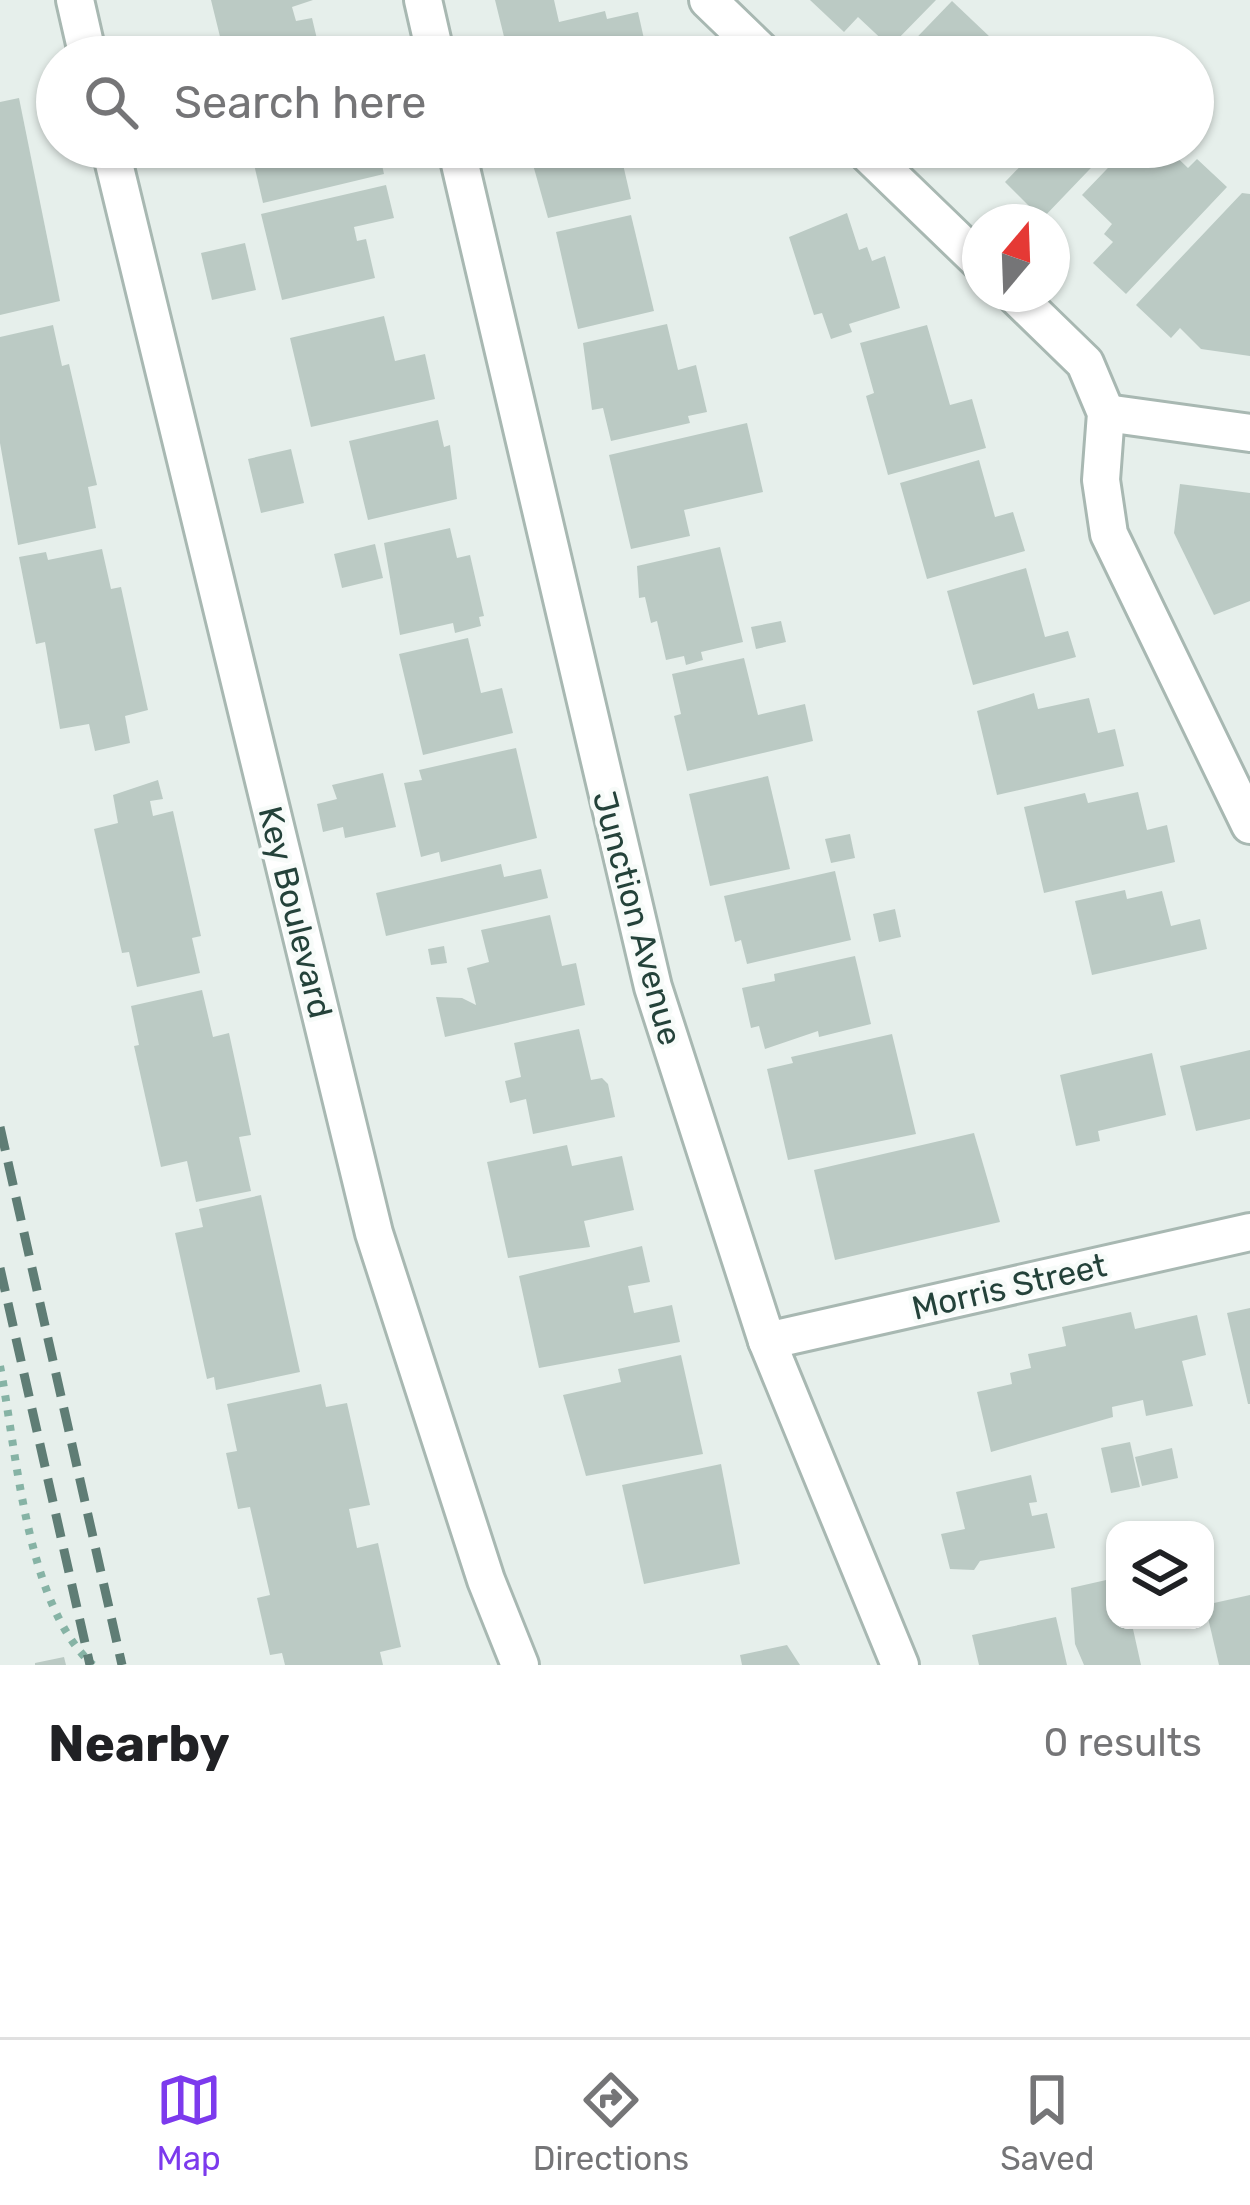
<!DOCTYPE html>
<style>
:root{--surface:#fff;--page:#f2f2f2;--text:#202124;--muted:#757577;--line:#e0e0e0;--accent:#7c3aed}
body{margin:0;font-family:Rubik,sans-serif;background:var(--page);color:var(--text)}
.controls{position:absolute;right:36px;bottom:36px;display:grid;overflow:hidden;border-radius:24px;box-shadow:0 3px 9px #0004}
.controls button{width:108px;height:108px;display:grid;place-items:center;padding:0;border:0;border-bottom:3px solid var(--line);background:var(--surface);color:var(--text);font:60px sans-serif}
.compass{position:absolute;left:962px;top:204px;width:108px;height:108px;border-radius:50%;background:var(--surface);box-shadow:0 3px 9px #0004;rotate:19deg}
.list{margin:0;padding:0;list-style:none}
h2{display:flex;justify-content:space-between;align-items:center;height:156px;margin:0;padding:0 48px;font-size:51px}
h2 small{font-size:39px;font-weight:400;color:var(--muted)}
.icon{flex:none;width:66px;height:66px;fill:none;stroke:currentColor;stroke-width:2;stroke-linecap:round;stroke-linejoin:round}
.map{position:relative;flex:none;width:1250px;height:1665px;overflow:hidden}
.search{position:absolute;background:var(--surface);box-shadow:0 3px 9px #0004;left:36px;right:36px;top:36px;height:132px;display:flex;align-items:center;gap:30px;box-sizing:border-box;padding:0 42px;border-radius:66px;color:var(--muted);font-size:45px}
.sheet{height:372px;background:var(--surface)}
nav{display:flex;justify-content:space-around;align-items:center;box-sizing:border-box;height:168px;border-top:3px solid var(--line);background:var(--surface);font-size:33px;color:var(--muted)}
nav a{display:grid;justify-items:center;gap:6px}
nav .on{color:var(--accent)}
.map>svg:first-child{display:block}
.building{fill:#bbcac4}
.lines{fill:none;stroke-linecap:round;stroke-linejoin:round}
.minor-casing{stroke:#a8b8b2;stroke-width:42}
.tertiary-casing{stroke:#a8b8b2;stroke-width:42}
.path{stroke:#86b3a5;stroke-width:8;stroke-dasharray:6 9;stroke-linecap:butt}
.minor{stroke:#fff;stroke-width:36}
.tertiary{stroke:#fff;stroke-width:36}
.rail{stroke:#5f7d75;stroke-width:9;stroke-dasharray:24 12;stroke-linecap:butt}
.labels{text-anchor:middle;stroke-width:9;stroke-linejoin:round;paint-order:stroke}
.street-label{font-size:33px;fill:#24423a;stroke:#f7fbf9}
</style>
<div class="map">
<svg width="1250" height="1665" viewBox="0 0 1250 1665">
<rect width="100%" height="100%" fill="#e6efeb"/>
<g class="building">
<path d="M211,0h102l-21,7 4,14 16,-3 9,38 -96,1z"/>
<path d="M495,0h59l5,22 46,-11 2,8 31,-7 10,45h-139z"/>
<path d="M810,0h126l-46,47 -32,-30 -14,15z"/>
<path d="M952,1l59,56h-113z"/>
<path d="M19,98l41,203 -60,14v-213z"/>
<path d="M250,147h128l6,27 -121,29z"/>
<path d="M528,147h91l12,52 -83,19z"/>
<path d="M1031,147h80l-69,72 -37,-37 30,-31z"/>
<path d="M1128,147h38l22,21 9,-9 30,28 -101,107 -33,-31 20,-21 -9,-8 8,-10 -30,-29z"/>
<path d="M386,185l8,33 -40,9 3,14 9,-2 9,39 -93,22 -21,-86z"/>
<path d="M1242,193l8,1v162l-49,-7 -21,-21 -9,10 -35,-33z"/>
<path d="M847,213l12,37 8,-3 5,14 13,-5 15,52 -51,16 3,8 -21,7 -9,-26 -8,2 -25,-78z"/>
<path d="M631,215l23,96 -76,18 -22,-97z"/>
<path d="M245,243l11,47 -44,10 -11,-47z"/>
<path d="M384,316l11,45 30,-7 10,45 -124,28 -21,-89z"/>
<path d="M667,324l11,46 18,-5 11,47 -19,4 2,7 -79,18 -8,-33 -11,2 -9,-67z"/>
<path d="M53,325l9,41 7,-2 28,121 -9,2 8,41 -78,17 -18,-102v-106z"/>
<path d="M927,325l23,80 22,-6 14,49 -98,27 -22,-79 8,-3 -14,-50z"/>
<path d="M438,420l6,27 6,-2 7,54 -89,21 -19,-79z"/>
<path d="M747,423l16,69 -79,18 6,26 -59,13 -22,-94z"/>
<path d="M291,449l13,54 -43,10 -13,-54z"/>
<path d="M979,460l16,57 18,-5 12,39 -98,28 -27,-96z"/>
<path d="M1180,484l70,9v108l-36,14 -40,-82z"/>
<path d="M450,528l7,30 13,-3 14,61 -5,1 2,9 -26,7 -2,-10 -53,12 -16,-92z"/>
<path d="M375,544l8,34 -41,10 -8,-34z"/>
<path d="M720,547l23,95 -42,10 2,8 -17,5 -2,-9 -18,4 -9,-39 -6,2 -6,-26 -6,1 -2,-32z"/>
<path d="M102,549l9,40 10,-2 27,123 -23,6 5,27 -35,8 -6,-27 -29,5 -15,-87 -9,2 -17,-87 27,-5 2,8z"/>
<path d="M1026,568l19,69 23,-6 8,26 -103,28 -26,-94z"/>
<path d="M781,621l5,21 -30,7 -5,-22z"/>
<path d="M468,638l13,55 21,-5 11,45 -90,22 -24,-101z"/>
<path d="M744,658l14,57 47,-11 8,37 -126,30 -13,-55 7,-2 -9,-40z"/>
<path d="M1034,693l4,16 51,-11 9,35 17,-4 9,37 -127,29 -20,-84z"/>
<path d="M516,748l21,90 -96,24 -2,-10 -18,5 -17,-74 18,-3 -3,-10z"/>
<path d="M383,773l13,54 -51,11 -2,-11 -20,5 -6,-28 20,-5 -5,-14z"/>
<path d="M768,776l22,93 -80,17 -21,-92z"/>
<path d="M158,780l5,19 -13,2 3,15 20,-5 28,125 -9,2 8,35 -63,14 -8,-35 -7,1 -28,-124 24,-6 -5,-28z"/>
<path d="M1138,792l9,38 20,-5 8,37 -131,31 -20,-86 61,-14 3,10z"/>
<path d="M850,834l5,24 -24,5 -6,-24z"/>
<path d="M501,864l3,13 37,-8 7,29 -162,38 -10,-43z"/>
<path d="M835,871l16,69 -104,24 -6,-24 -6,2 -11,-46z"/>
<path d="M1125,890l2,9 35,-8 9,35 29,-7 7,30 -115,26 -17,-74z"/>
<path d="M895,909l6,28 -22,5 -6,-28z"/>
<path d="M550,915l12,51 14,-3 9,42 -140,32 -9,-40 26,1 14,7 -9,-37 22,-6 -8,-32z"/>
<path d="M444,946l3,17 -16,2 -3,-16z"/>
<path d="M855,956l16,68 -52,13 -1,-6 -53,18 -6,-23 -8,2 -9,-40 33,-7 -1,-7z"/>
<path d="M202,990l11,47 16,-4 22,102 -12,2 12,54 -55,11 -9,-41 -26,6 -27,-121 5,-1 -8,-39z"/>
<path d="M579,1029l12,51 11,-2 6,6 7,33 -82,17 -7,-35 -16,4 -5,-22 16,-4 -7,-34z"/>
<path d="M892,1034l24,100 -128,26 -21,-91 26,-6 -2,-6z"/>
<path d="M1250,1050v69l-54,12 -16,-65z"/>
<path d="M1152,1053l14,62 -68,16 2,10 -24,5 -16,-71z"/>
<path d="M974,1133l26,89 -165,38 -21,-90z"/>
<path d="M567,1145l5,21 50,-10 12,54 -50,11 6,26 -82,11 -21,-96z"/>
<path d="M261,1195l39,177 -84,18 -2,-13 -7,2 -32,-146 28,-6 -4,-18z"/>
<path d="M642,1246l8,36 -22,4 6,27 38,-8 8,37 -141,26 -20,-92z"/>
<path d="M1250,1308v96h-2l-21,-91z"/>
<path d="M1131,1312l4,17 62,-14 9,40 -24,6 11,45 -47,10 -3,-16 -31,7 1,10 -122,35 -14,-60 35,-8 -2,-11 21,-5 -3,-14 38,-8 -4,-19z"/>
<path d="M681,1355l22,99 -117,22 -23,-81 58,-13 -3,-13z"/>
<path d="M321,1384l5,23 21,-4 23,102 -21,4 8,39 21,-5 23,104 -21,5 3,13h-98l-3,-12 -12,2 -13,-57 13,-3 -20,-88 -12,2 -12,-56 11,-2 -10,-47z"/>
<path d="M1130,1442l10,45 -29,6 -10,-45z"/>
<path d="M1172,1448l6,30 -36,8 -7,-29z"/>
<path d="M721,1464l19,100 -96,20 -22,-99z"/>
<path d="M1031,1475l6,27 -8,1 3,13 15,-3 8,35 -75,13 -6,9 -24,-1 -9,-35 24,-5 -9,-37z"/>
<path d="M1115,1578v42h16l10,45h-57l-9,-21 -4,-56z"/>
<path d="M1250,1595v70h-31l-14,-60z"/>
<path d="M1056,1617l11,48h-88l-7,-30z"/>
<path d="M787,1645l13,20h-58l-2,-10z"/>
<path d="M64,1657l2,8h-31v-2z"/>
</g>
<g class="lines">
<g class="minor-casing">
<g id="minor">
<path d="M423,0l13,57"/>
<path d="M708,0l59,57"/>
<path d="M456,147l197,840 114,354 133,324"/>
<path d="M861,147l119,115"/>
<path d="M1014,294l71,69 21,50 -5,67 8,54 141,291"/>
<path d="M1106,413l144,20"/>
<path d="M767,1341l483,-109"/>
</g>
</g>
<g class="tertiary-casing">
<g id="tertiary">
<path d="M75,0l13,57"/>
<path d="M110,147l264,1086 112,347 34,85"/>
</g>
</g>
<path class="path" d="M0,1366c17,86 26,239 93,299"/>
<use href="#minor" class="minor"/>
<use href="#tertiary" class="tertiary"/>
<g class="rail">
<path d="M0,1127l122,538"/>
<path d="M0,1268l90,397"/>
</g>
</g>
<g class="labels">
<g class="street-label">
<text transform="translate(296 912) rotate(76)" y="12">Key Boulevard</text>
<text transform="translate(638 918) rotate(75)" y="12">Junction Avenue</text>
<text transform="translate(1009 1286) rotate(-13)" y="12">Morris Street</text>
</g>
</g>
</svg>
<div class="controls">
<button><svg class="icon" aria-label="layers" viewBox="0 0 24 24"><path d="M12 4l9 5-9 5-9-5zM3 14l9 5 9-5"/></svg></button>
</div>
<svg class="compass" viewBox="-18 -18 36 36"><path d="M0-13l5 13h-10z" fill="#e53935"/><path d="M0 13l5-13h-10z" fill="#757577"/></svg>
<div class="search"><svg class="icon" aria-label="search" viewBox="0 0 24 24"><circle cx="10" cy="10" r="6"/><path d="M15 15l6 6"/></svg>Search here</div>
</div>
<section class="sheet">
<h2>Nearby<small>0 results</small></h2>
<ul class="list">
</ul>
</section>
<nav>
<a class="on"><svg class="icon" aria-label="map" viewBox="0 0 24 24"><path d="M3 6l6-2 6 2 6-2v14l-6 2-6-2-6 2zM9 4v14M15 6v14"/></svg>Map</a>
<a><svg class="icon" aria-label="directions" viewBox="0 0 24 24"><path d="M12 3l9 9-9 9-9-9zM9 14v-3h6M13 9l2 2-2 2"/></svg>Directions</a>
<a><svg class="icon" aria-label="saved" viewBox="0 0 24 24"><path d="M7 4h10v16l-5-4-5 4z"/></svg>Saved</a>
</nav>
